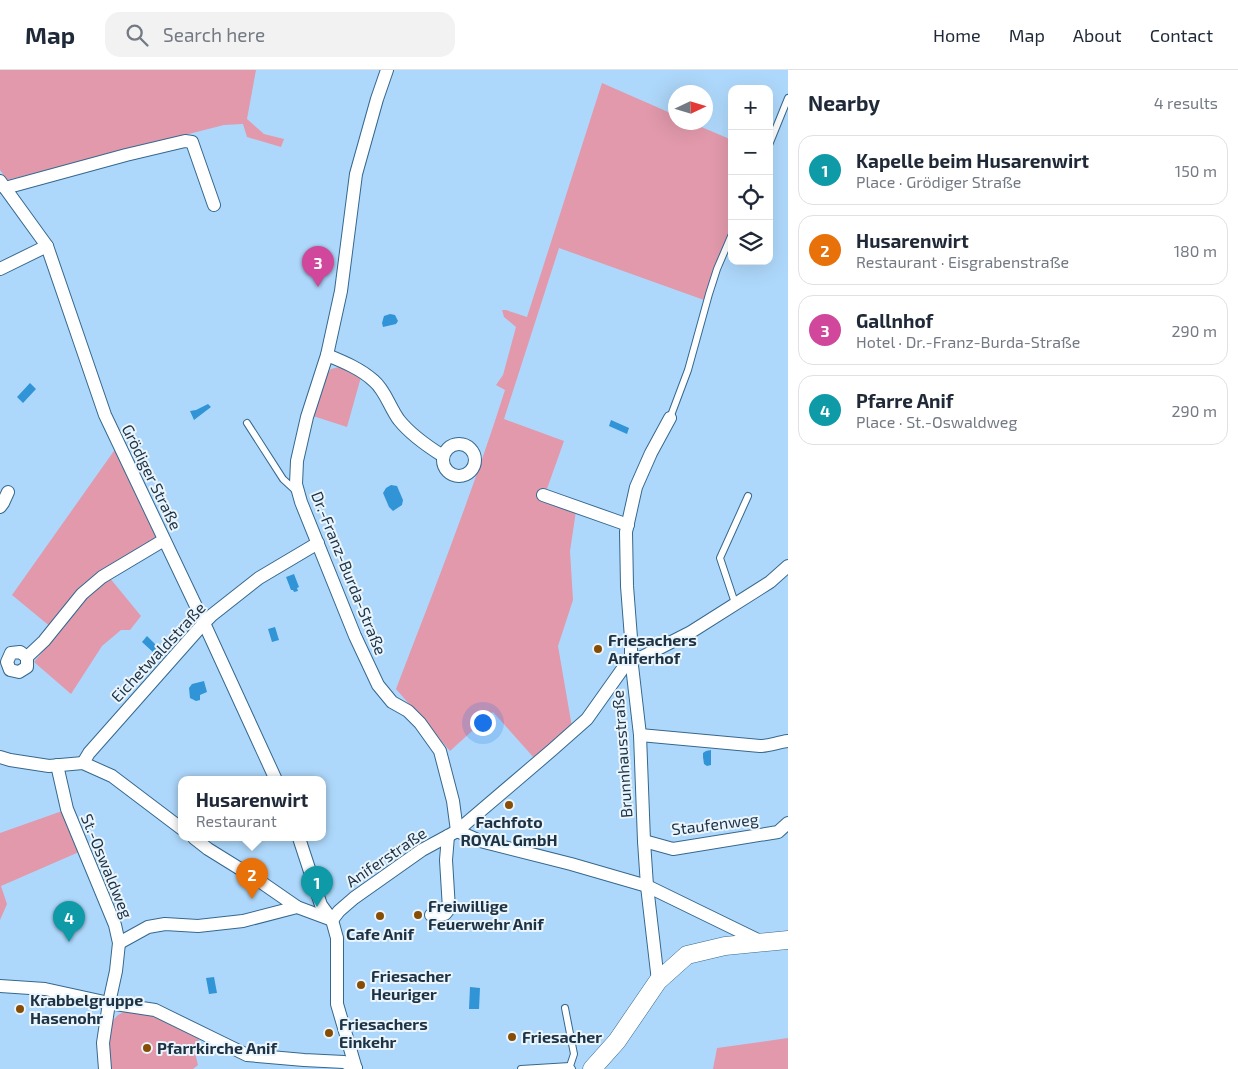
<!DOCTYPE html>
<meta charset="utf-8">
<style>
:root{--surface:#fff;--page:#f2f2f3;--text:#1f2937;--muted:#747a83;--line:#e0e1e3;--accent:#874d04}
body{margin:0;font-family:"Exo 2",sans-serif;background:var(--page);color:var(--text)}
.controls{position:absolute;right:15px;top:15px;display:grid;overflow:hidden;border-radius:10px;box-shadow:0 5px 20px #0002}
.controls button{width:45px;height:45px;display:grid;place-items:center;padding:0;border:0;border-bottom:1px solid var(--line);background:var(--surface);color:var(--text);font:25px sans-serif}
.compass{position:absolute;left:668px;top:15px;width:45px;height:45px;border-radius:50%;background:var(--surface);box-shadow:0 5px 20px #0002;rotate:86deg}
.you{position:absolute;left:482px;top:652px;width:18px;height:18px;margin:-12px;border:4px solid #fff;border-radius:50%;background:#1a73e8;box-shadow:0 0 0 8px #1a73e833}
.badge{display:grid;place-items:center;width:32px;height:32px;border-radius:50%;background:var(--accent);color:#fff;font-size:16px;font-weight:700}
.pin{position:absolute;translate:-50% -41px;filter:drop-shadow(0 1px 2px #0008)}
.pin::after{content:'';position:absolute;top:26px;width:18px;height:15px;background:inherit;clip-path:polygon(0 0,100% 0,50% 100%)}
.popup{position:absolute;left:178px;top:706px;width:148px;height:65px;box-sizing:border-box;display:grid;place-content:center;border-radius:10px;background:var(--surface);filter:drop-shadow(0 1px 4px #0005);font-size:16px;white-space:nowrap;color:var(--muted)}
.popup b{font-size:19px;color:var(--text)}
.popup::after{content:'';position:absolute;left:50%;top:100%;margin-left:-10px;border:10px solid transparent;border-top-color:var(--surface)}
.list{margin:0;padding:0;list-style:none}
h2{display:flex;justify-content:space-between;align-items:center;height:65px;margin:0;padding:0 20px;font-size:21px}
h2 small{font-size:16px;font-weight:400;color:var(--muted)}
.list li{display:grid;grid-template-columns:32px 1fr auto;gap:15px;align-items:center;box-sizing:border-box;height:70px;margin:0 10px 10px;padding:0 10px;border:1px solid var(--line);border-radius:15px}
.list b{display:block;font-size:19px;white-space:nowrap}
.list p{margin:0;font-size:16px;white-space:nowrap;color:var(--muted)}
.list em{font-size:16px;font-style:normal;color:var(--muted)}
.icon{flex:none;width:28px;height:28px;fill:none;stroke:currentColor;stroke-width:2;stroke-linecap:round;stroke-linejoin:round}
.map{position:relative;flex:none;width:788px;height:999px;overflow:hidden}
header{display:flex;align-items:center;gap:30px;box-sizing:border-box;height:70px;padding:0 25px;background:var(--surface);border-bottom:1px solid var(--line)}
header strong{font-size:24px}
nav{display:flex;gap:28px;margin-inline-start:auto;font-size:18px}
.search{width:350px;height:45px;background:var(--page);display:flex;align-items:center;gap:12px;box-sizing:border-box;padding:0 18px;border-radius:15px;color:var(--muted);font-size:19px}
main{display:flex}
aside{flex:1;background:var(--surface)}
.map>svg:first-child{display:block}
.green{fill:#e199ab}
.water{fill:#3094d6}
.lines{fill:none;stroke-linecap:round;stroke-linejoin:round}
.lane-casing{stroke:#35688e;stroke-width:8}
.street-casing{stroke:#35688e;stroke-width:14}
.secondary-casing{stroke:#35688e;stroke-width:19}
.lane{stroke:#fff;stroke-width:6}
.street{stroke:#fff;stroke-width:12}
.secondary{stroke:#fff;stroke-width:18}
.poi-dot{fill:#874d04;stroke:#eaf5fe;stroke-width:2}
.labels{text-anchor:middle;stroke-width:4;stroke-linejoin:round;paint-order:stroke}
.street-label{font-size:16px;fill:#1d3243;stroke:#eaf5fe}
.poi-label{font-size:16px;font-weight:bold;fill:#1d3243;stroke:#eaf5fe;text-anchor:start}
</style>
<header>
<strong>Map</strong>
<div class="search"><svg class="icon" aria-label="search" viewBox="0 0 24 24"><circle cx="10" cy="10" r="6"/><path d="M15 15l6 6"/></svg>Search here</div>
<nav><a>Home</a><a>Map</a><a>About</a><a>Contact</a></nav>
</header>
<main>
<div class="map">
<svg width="788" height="999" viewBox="0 0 788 999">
<rect width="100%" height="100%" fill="#aed8fb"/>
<g class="green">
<path d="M0,0h256l-9,49 17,15 20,5 -3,8 -34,-10 -4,-13 -19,1 -217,55 -7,-10z"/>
<path d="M602,13l73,32 1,7 16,1 40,17v86l-16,37 -12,37 -145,-52 -55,171 60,22 -21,59 33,11 -6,40 3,49 -15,46 14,81 -37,32 -42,-47 -43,39 -54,-62c38,-99 77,-198 109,-299l-9,-5 7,-10 13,-48 -12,-10 -2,-7h4l21,7z"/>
<path d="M339,297l7,1 15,9 -14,50 -34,-11 12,-39 6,-8z"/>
<path d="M116,378l43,89 -50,40 32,39 -11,14h-9l-19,16 -31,48 -37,-32 24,-29 -6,-5 -40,-33z"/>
<path d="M65,740l14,42 -78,34 6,18 -7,16v-87z"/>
<path d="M125,941l25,4 45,18 4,6 -3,18 2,8 -5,4h-85l-2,-25 6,-23 6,-6z"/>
<path d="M788,968v31h-75l4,-21z"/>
</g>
<g class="water">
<path d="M390,244l5,1 3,6 -2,3 -13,3 -1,-4 2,-7z"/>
<path d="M30,313l6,6 -13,14 -6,-6z"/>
<path d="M208,334l3,3 -17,13 -4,-9 6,-1z"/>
<path d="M611,350l18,8 -2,6 -18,-8z"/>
<path d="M391,415l6,1 6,14 -1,5 -9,6 -4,-4 -6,-14 3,-5z"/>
<path d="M294,504l5,13 -2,1 1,3 -4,1 -1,-2h-2l-5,-13z"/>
<path d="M275,557l4,13 -7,2 -4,-13z"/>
<path d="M147,566l13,13 -5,5 -13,-12z"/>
<path d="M204,611l3,11 -7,3v5l-4,1 -6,-3 -1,-10 3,-4z"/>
<path d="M711,680v15l-4,1 -3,-2 -1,-7v-4l3,-2z"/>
<path d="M214,907l3,16 -8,1 -3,-16z"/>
<path d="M470,917l10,1 -1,21h-10z"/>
</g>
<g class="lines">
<g class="lane-casing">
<g id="lane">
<path d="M769,75l19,-47"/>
<path d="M670,348l18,-48 21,-76 8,-25 15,-35"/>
<path d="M247,353l36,56 13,12"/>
<path d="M735,533l-15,-45 28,-62"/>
<path d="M565,938l9,46 -4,12 2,3"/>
<path d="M521,999l49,-3"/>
</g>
</g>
<g class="street-casing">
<g id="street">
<path d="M387,0l-10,29 -21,75 -15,117 -14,64 -20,62 -10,44 -1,23 5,18 54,134 23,49 14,17 16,9 12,12 20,28 13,50 4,30"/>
<path d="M0,111l47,65 58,169 99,208 72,157"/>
<path d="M5,118l121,-33 59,-14 7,1 22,63"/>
<path d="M0,199l47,-23"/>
<path d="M327,285c17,7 34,14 47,26 11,9 16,27 25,39 12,15 28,26 44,36"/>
<circle cx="459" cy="390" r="16"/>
<path d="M543,425l85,30"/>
<path d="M0,437l3,-4 5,-11"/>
<path d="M27,587l-7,-5 -9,1 -4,9 3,8 9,2 8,-5v-10l17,-16 38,-47 20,-17 62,-37"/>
<path d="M631,587l9,1 51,-26 79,-50 18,-16"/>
<path d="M640,665l120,11c10,0 18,-4 28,-5"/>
<path d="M0,687l10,3 39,6 34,-3 29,13 70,53"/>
<path d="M83,693l6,-10 115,-130 8,-8 47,-37 59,-35"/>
<path d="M57,695l10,44 48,116 4,18 -3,28 -7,32 -6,40 2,26"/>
<path d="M457,761l23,10 91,23 76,22 115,56"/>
<path d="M194,768l14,11 50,31 39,27"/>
<path d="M299,768l22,67 11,15 5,18v66l19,65"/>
<path d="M644,771l29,8 105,-17 10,-9"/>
<path d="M431,845l14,-1 4,-5 -3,-49 2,-24"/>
<path d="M332,850l7,-9 15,-13 68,-48 35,-19 95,-81 35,-31 44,-62"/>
<path d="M119,873l29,-16 17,-3 33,2 45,-5 54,-14 35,13"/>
<path d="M658,911l-11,-95 -3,-45 -4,-106 -9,-78v-19l-4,-52 -1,-54 10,-45 15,-34 19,-35"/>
<path d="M0,916l45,3 64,14 46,7 92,45 57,5 40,2 12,6"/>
</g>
</g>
<g class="secondary-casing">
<path id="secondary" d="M592,999l25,-28 41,-60 29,-26 38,-9 63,-6"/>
</g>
<use href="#lane" class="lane"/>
<use href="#street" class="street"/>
<use href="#secondary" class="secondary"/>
</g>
<g class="poi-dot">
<circle cx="598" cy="579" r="5"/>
<circle cx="509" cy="735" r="5"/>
<circle cx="418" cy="845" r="5"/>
<circle cx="380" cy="846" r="5"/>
<circle cx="361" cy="915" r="5"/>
<circle cx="20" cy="939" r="5"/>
<circle cx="329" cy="963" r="5"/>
<circle cx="512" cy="967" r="5"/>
<circle cx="147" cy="978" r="5"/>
</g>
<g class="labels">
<g class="street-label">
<text transform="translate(152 407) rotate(64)" y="6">Grödiger Straße</text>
<text transform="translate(349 503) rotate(68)" y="6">Dr.-Franz-Burda-Straße</text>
<text transform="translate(158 582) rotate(-47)" y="6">Eichetwaldstraße</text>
<text transform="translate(622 684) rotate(-94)" y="6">Brunnhausstraße</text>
<text transform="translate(715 754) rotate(-7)" y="6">Staufenweg</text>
<text transform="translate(386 787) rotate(-34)" y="6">Aniferstraße</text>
<text transform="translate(107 796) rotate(68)" y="6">St.-Oswaldweg</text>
</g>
<g class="poi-label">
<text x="608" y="576">Friesachers<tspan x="608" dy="18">Aniferhof</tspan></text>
<text x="509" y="758" text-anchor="middle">Fachfoto<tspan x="509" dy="18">ROYAL GmbH</tspan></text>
<text x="428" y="842">Freiwillige<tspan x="428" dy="18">Feuerwehr Anif</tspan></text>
<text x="380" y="870" text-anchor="middle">Cafe Anif</text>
<text x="371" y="912">Friesacher<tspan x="371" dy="18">Heuriger</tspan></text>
<text x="30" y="936">Krabbelgruppe<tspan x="30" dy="18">Hasenohr</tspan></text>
<text x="339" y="960">Friesachers<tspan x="339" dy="18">Einkehr</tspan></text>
<text x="522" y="973">Friesacher</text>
<text x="157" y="984">Pfarrkirche Anif</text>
</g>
</g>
</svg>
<div class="controls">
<button>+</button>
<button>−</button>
<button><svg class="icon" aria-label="locate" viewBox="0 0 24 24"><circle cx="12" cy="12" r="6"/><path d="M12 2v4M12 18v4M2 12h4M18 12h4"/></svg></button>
<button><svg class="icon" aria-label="layers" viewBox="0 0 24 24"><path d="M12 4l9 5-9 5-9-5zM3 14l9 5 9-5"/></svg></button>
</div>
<svg class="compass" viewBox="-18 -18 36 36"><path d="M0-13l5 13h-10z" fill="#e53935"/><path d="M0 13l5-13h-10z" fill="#747a83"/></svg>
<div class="you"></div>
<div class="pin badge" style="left:317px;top:837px;background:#0f9aa8">1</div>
<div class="pin badge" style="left:252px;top:829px;background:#e8710a">2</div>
<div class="popup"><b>Husarenwirt</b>Restaurant</div>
<div class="pin badge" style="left:318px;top:217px;background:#d1479c">3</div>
<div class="pin badge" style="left:69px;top:872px;background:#0f9aa8">4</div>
</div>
<aside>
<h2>Nearby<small>4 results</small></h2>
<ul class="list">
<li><span class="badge" style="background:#0f9aa8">1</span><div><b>Kapelle beim Husarenwirt</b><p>Place · Grödiger Straße</p></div><em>150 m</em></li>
<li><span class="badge" style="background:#e8710a">2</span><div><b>Husarenwirt</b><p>Restaurant · Eisgrabenstraße</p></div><em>180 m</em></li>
<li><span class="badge" style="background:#d1479c">3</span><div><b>Gallnhof</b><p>Hotel · Dr.-Franz-Burda-Straße</p></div><em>290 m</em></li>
<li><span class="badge" style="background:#0f9aa8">4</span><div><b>Pfarre Anif</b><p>Place · St.-Oswaldweg</p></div><em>290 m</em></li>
</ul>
</aside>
</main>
